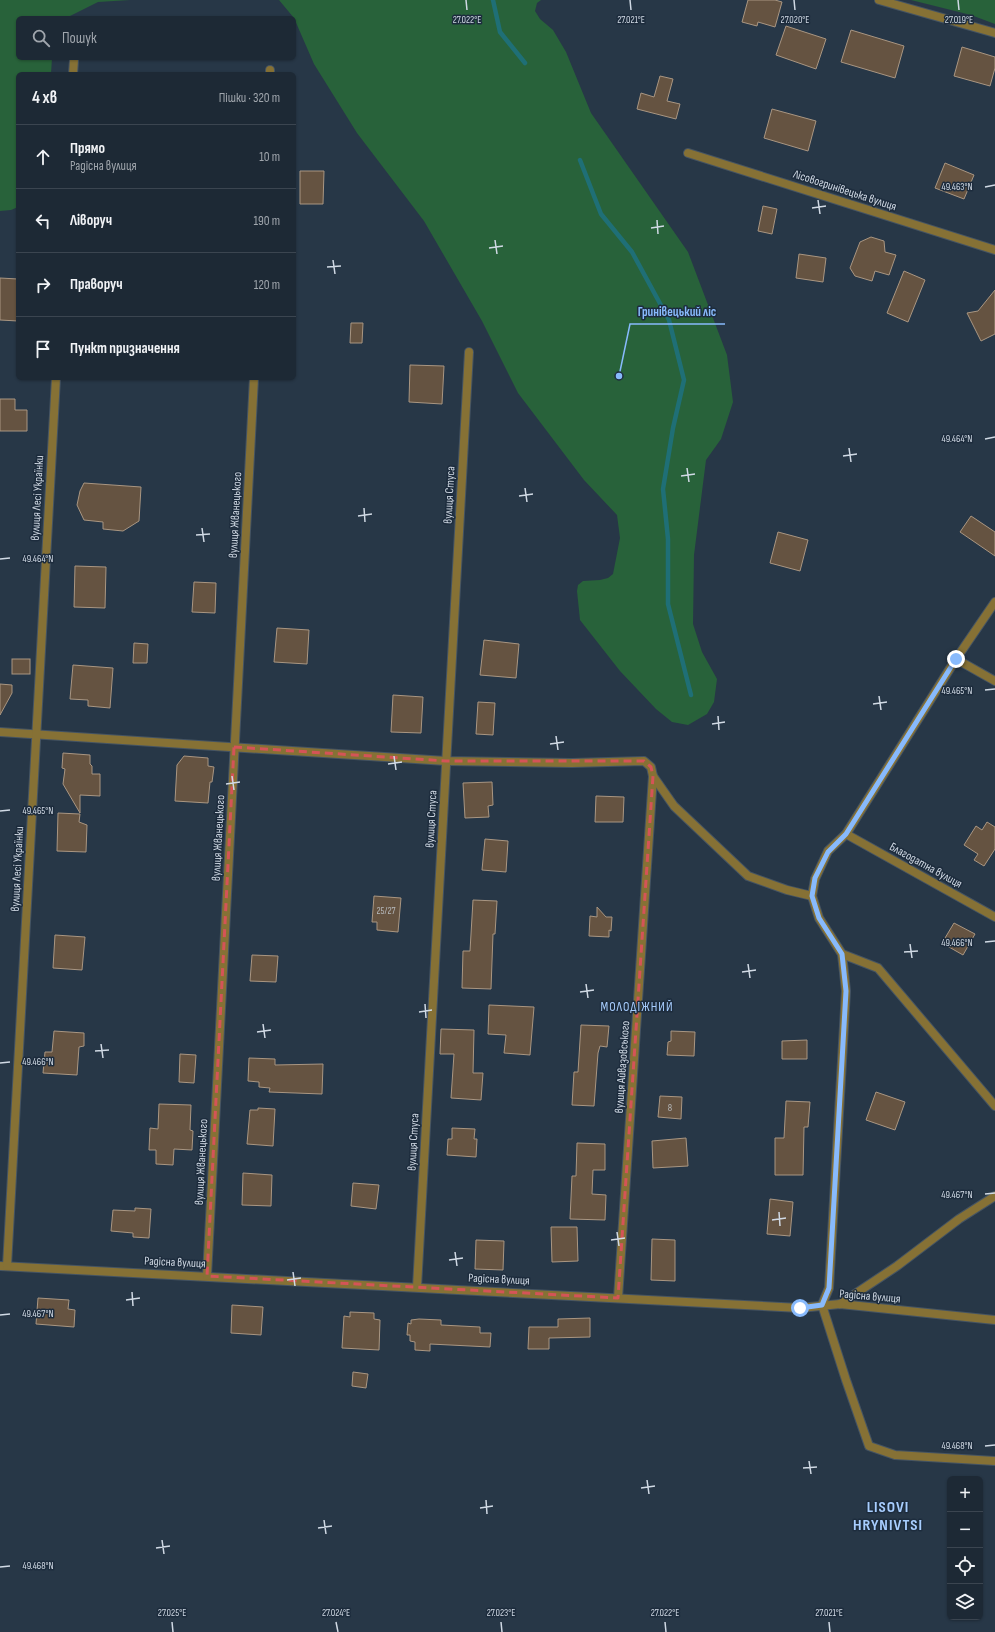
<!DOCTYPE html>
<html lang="uk">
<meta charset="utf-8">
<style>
:root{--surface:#1d2935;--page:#2a3541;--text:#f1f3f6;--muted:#a0a6ad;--line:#3b4550}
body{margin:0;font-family:"Sofia Sans Condensed",sans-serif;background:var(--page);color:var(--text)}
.controls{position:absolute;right:12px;bottom:12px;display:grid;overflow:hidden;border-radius:6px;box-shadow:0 1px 3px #0004}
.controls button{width:36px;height:36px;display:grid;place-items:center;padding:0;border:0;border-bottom:1px solid var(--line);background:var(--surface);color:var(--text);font:20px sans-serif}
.stop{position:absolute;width:12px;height:12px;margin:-9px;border:3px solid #88bafc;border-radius:50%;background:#fff}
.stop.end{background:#88bafc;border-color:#fff;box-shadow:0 1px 4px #0008}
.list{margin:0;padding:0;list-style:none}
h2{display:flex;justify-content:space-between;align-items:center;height:52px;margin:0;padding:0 16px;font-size:17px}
h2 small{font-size:13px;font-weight:400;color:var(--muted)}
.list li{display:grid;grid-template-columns:26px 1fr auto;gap:12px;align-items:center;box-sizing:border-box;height:64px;padding:0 16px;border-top:1px solid var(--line)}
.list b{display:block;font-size:15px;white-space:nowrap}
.list p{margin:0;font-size:13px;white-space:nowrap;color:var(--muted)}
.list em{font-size:13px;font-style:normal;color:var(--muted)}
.icon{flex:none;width:22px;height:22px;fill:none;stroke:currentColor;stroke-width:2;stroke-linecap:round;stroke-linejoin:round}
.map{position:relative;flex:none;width:995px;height:1632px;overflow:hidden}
.search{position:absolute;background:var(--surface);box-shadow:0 1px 3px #0004;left:16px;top:16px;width:280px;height:44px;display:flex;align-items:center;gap:10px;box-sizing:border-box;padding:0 14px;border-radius:6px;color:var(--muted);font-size:15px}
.panel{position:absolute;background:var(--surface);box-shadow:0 1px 3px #0004;left:16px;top:72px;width:280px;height:308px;border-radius:6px}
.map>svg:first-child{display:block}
.green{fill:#28623a}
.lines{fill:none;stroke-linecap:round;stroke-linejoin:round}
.stream{stroke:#1f6f76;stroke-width:4.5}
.building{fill:#655341;stroke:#a99682}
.minor-casing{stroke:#455463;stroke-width:10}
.minor{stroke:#867135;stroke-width:8}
.route{stroke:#88bafc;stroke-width:5}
.marked{fill:none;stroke:#d45457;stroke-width:3;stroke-dasharray:8 5;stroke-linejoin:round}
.ticks{fill:none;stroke:#d0d9e4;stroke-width:1.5}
.labels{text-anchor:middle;stroke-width:3;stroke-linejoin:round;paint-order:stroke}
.number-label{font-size:10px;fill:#b5b8bb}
.street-label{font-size:12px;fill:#d0d9e4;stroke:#1d2c3d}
.neighbourhood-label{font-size:13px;letter-spacing:1px;fill:#a7cdfe;stroke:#1d2c3d}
.district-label{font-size:16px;font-weight:bold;letter-spacing:1px;fill:#a7cdfe;stroke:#1d2c3d}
.ticks-label{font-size:10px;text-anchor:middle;fill:#d0d9e4;stroke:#1d2c3d;stroke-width:3;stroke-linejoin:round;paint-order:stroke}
.leader{fill:none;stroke:#88bafc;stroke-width:1.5}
.callout-dot{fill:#88bafc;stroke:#1d2c3d;stroke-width:1.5}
.callout-label{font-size:13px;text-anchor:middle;font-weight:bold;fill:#88bafc;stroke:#1d2c3d;stroke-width:3;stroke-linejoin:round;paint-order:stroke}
</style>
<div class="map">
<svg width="995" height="1632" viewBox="0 0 995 1632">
<rect width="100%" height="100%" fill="#273747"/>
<g class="green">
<path d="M0,0h130l-32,2 -32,16h-48v40h34l-1,16h-33v133l-7,3 -11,1z"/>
<path d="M279,0h262l-4,3 -2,8 5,8 13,11 13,22 25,61 97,139 39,103 6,47 -12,37 -15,21 -12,95 -1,69 9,28 15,27 -3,23 -7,12 -19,11 -16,-3 -16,-13 -36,-38 -40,-51 -3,-29 1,-6 5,-4 17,-1 8,-2 5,-4 7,-36 -3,-23 -33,-35 -66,-87 -36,-72 -58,-100 -67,-88 -43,-69 -20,-46z"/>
<path d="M911,0h84v24l-24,-9z"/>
</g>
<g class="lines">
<g class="stream">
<path d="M493,0l7,32 25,31"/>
<path d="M580,160l21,54 31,38 37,68 15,60 -11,48 -10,61 5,50v65l23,91"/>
</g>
</g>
<g class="building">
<path d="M748,0h27l7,2 -7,25 -17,-5 -1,4 -15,-4z"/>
<path d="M786,26l40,13 -10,30 -40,-14z"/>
<path d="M851,30l53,16 -9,32 -54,-16z"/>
<path d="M962,47l33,10v11l-5,18 -36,-10z"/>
<path d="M660,76l13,3 -6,22 13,3 -4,15 -39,-10 4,-16 13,4z"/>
<path d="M772,109l44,12 -8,30 -44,-13z"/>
<path d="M945,163l29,12 -10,24 -29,-11z"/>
<path d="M300,171h24l-1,33h-23z"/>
<path d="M763,206l14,3 -5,25 -14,-3z"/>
<path d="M871,237l13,4 1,11 11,3 -7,20 -14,-4 -3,10 -17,-5 -5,-8 10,-26z"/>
<path d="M799,254l27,4 -3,24 -27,-4z"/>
<path d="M904,271l21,9 -17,42 -21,-9z"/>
<path d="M0,278l18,1v42l-18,-1z"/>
<path d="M995,290v44l-14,7 -14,-28 11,-2z"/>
<path d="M351,323h12l-1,20h-12z"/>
<path d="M410,365l34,1 -2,38 -33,-2z"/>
<path d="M0,399h15v11h12v21h-27z"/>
<path d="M84,483l57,4 -2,34 -16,10 -20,-2v-7l-19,-2 -7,-15 3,-14z"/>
<path d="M971,516l24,16v24l-35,-24z"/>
<path d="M778,532l30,8 -8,31 -30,-8z"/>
<path d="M75,566l31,1 -1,41 -31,-1z"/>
<path d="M194,582l22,1 -1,30 -23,-1z"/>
<path d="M277,628l32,2 -2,34 -33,-2z"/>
<path d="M484,640l35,4 -3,34 -36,-3z"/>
<path d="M134,643l14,1 -1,19h-14z"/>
<rect x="12" y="659" width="18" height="15"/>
<path d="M73,665l40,3 -3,40 -22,-2v-6l-18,-1z"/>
<path d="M0,684l12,1v8l-12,22z"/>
<path d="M393,695l30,2 -2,36 -30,-1z"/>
<path d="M478,702l17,1 -2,32 -17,-1z"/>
<path d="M63,753l27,2v9l2,2v8h8v22l-20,-1v18l-17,-29 2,-15 -3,-1z"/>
<path d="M184,756l24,2v8l6,1 -2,15h-2l-2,21 -33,-2 2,-36z"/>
<path d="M492,782l1,23 -5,1 1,11 -24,1 -2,-35z"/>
<path d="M596,796l28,1 -1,25h-28z"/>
<path d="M58,813l22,1 -1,8 8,3 -1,27 -29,-1z"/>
<path d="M987,822l8,5v22l-11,17 -10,-6 4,-6 -14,-9 12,-19 6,4z"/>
<path d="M485,839l23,2 -2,31 -24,-2z"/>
<path d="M374,896l27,2 -3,34 -21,-2v-8h-5z"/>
<path d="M473,900l24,1 -2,33h-2l-2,55 -29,-1 1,-37h7z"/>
<path d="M597,907l9,10h6l-1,14 -2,-1v7l-20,-1 1,-20 7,1z"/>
<path d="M954,923l21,11 -12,21 -21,-12z"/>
<path d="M55,935l30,2 -3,33 -29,-2z"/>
<path d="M252,955l26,1 -2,26 -26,-1z"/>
<path d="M489,1005l45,2 -4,48 -26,-2 2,-18 -18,-1z"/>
<path d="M581,1025l28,1 -2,21 -7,-1 -2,7 -4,53 -22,-1 2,-33h4z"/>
<path d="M441,1029l33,1 -1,43h10l-2,27 -30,-2 3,-44h-14z"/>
<path d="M54,1031l30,2v13l-5,1 -2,28 -34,-2 2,-21h7z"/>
<path d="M671,1031l24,1 -1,24 -27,-1 1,-13 3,-1z"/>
<path d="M807,1040v19h-25v-18z"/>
<path d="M180,1054l16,1 -2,28 -15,-1z"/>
<path d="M249,1058l26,1v6l48,-1 -1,30 -53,-2 1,-4 -11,-1v-5l-11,-1z"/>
<path d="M876,1092l29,10 -10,28 -29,-10z"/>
<path d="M660,1096l22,1 -1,22 -23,-2z"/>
<path d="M786,1101l24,1 -2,25h-4l-1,48h-28v-37h9z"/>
<path d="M159,1104l32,1 -1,25 3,1 -1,19 -18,-1 -1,16 -17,-1v-14h-7l1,-22 8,1z"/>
<path d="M258,1108l17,1 -2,37 -26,-2 3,-34h8z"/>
<path d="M452,1128l23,1 -1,10h3l-1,18 -29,-2 1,-16h4z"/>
<path d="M686,1138l2,28 -35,2 -1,-27z"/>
<path d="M577,1143l28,1v26h-12l-1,24 14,1 -1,25 -35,-1 2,-43h4z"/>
<path d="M243,1173l29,2 -1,31 -29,-1z"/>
<path d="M353,1183l26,2 -3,24 -25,-3z"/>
<path d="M770,1199l23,3 -3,34 -23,-2z"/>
<path d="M135,1208l16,1 -2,29 -16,-1v-4l-22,-2 2,-21 22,1z"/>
<path d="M551,1227h26l1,34 -26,1z"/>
<path d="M652,1239l23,1v41l-24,-1z"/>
<path d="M476,1240l28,1 -1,29 -28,-1z"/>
<path d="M38,1298l31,2 -1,9 7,1 -1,17 -38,-3z"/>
<path d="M232,1305l31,2 -2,28 -30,-2z"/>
<path d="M350,1312l24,1v6l6,1 -1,30 -37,-2 2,-32 6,1z"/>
<path d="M590,1318v19l-41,1v11h-21l1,-22h29v-8z"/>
<path d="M419,1319l22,1v5l39,2v6h11l-1,14 -60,-3v7l-15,-1v-8l-5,-1v-6h-3l1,-12 3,1v-4z"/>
<path d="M353,1372l15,2 -2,14 -14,-2z"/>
</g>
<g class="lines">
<g class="minor-casing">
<g id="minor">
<path d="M879,0l116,33"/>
<path d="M73,74l1,-14"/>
<path d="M270,74v-4"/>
<path d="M688,153l307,97"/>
<path d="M995,602l-39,57 -110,175 -18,17 -13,28 -3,17 7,22 23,36 4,37 -17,297 -7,17 24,75 23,66 26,9 100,6"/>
<path d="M956,659l39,22"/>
<path d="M0,732l446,29 126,2 72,-2 7,6 2,9 -35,522"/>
<path d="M653,776l21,30 74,70 39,14 25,6"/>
<path d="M846,834l149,83"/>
<path d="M842,954l36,14 117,138"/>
<path d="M0,1266l800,42 40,-4 155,16"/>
<path d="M7,1266l49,-888"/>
<path d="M207,1276l47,-898"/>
<path d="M417,1287l52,-935"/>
<path d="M840,1304l57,-38 62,-47 36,-23"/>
</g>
</g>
<use href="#minor" class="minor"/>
</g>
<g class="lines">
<path class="route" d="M800,1308l22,-3 7,-17 17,-297 -4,-37 -23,-36 -7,-22 3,-18 13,-26 18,-18 110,-175"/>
</g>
<path class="marked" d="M234,747l212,14h198l7,6 2,9 -35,522 -411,-22z"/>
<path class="ticks" d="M466,0l1,10M630,0l1,10M794,0l1,10M958,0l1,10M985,187l10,-2M818,200l2,14M812,208l14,-2M657,220l1,14M651,228l13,-2M495,240l2,14M489,248l14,-2M333,260l2,14M327,267l14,-1M985,439l10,-2M849,448l2,14M843,456l14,-2M687,468l2,14M681,476l14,-2M525,488l2,14M519,496l14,-2M364,508l1,14M358,516l14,-2M202,528l2,14M196,535l14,-1M0,559l10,-1M985,690l10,-1M879,696l2,14M873,704l14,-2M718,716l1,14M712,724l13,-2M556,736l2,14M550,744l14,-2M394,756l2,14M388,764l14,-2M232,776l2,14M226,784l14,-2M0,811l10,-1M985,942l10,-1M910,944l2,14M904,952l14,-1M748,964l2,14M742,972l14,-2M586,984l2,14M580,992l14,-2M425,1004l1,14M419,1012l13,-2M263,1024l2,14M257,1032l14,-2M101,1044l2,14M95,1051l14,-1M0,1063l10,-1M985,1194l10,-1M779,1212l1,14M772,1220l14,-2M617,1232l2,14M611,1240l14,-2M455,1252l2,14M449,1260l14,-2M293,1272l2,14M287,1280l14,-2M132,1292l1,14M126,1300l14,-2M0,1315l10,-1M985,1446l10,-1M809,1461l2,13M803,1468l14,-1M647,1480l2,14M641,1488l14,-2M486,1500l1,14M480,1508l13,-2M324,1520l2,14M318,1528l14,-2M162,1540l2,14M156,1548l14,-2M0,1567l10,-1M172,1622l1,10M336,1622l2,10M501,1622l1,10M665,1622l1,10M829,1622l1,10"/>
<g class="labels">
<g class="number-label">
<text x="386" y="914">25/27</text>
<text x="670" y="1111">8</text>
</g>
<g class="street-label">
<text transform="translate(845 190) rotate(18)" y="4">Лісовогринівецька вулиця</text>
<text transform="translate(449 495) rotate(-87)" y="4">вулиця Стуса</text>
<text transform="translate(37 498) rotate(-87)" y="4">вулиця Лесі Українки</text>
<text transform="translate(235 515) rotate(-87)" y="4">вулиця Жванецького</text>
<text transform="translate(431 819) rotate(-87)" y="4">вулиця Стуса</text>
<text transform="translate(218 838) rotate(-87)" y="4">вулиця Жванецького</text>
<text transform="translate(926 865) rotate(29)" y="4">Благодатна вулиця</text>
<text transform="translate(17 869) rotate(-87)" y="4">вулиця Лесі Українки</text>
<text transform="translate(622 1067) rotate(-86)" y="4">вулиця Айвазовського</text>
<text transform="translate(413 1142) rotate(-87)" y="4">вулиця Стуса</text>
<text transform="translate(201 1162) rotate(-87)" y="4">вулиця Жванецького</text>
<text transform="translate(175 1262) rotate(3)" y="4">Радісна вулиця</text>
<text transform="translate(499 1279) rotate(3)" y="4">Радісна вулиця</text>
<text transform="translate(870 1296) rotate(5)" y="4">Радісна вулиця</text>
</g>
<g class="neighbourhood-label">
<text x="637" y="1011">МОЛОДІЖНИЙ</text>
</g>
<g class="district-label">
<text x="888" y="1512">LISOVI<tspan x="888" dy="18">HRYNIVTSI</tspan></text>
</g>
</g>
<g class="ticks-label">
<text x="467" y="23">27.022°E</text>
<text x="631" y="23">27.021°E</text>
<text x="795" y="23">27.020°E</text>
<text x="959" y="23">27.019°E</text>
<text x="957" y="190">49.463°N</text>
<text x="957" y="442">49.464°N</text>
<text x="38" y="562">49.464°N</text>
<text x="957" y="694">49.465°N</text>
<text x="38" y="814">49.465°N</text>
<text x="957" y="946">49.466°N</text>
<text x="38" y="1065">49.466°N</text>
<text x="957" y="1198">49.467°N</text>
<text x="38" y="1317">49.467°N</text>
<text x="957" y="1449">49.468°N</text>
<text x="38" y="1569">49.468°N</text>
<text x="172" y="1616">27.025°E</text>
<text x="336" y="1616">27.024°E</text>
<text x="501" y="1616">27.023°E</text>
<text x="665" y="1616">27.022°E</text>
<text x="829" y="1616">27.021°E</text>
</g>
<path class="leader" d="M619 376L630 324H725"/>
<circle class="callout-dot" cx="619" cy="376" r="4"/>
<g class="callout-label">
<text x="677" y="316">Гринівецький ліс</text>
</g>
</svg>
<div class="controls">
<button>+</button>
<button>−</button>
<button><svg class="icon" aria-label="locate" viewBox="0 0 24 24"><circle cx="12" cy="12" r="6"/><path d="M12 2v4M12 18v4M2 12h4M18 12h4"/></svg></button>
<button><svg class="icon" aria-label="layers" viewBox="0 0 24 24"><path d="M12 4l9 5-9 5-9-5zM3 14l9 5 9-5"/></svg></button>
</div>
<div class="stop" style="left:800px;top:1308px"></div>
<div class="stop end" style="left:956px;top:659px"></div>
<div class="search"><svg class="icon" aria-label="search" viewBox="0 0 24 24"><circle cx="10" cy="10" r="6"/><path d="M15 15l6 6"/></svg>Пошук</div>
<section class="panel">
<h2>4 хв<small>Пішки · 320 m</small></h2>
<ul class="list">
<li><svg class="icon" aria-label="ahead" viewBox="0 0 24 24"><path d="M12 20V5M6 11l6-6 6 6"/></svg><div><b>Прямо</b><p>Радісна вулиця</p></div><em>10 m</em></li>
<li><svg class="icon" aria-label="left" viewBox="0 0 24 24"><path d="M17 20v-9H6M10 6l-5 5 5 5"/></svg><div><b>Ліворуч</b></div><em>190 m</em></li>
<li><svg class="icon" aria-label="right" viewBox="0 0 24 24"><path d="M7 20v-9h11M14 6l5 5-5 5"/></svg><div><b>Праворуч</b></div><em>120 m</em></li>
<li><svg class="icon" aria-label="arrive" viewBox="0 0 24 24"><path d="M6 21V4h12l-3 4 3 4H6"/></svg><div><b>Пункт призначення</b></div></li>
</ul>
</section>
</div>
